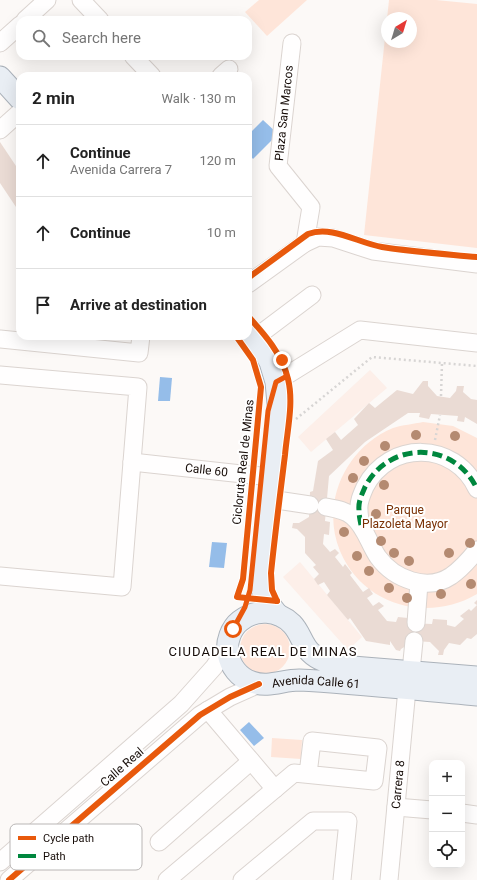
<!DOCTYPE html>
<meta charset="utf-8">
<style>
:root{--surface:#fff;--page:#f6f6f6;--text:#222;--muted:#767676;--line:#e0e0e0}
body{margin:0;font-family:Roboto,sans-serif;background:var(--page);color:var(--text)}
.controls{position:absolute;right:12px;bottom:12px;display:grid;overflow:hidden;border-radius:8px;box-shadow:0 4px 16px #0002}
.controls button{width:36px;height:36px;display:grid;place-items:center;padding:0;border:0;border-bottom:1px solid var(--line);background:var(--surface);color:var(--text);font:20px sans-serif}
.compass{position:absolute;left:381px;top:12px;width:36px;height:36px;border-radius:50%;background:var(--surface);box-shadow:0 4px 16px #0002;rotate:38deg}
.stop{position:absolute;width:12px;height:12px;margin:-9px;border:3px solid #ea580c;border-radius:50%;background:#fff}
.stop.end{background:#ea580c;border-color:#fff;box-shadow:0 1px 4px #0008}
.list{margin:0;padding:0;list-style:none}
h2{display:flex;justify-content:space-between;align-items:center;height:52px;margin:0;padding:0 16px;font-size:17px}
h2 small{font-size:13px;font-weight:400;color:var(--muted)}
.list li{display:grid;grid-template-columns:26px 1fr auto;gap:12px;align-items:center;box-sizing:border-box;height:72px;padding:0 16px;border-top:1px solid var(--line)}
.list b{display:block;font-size:15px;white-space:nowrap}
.list p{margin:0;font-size:13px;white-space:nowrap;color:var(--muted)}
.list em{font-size:13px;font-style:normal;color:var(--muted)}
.icon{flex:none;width:22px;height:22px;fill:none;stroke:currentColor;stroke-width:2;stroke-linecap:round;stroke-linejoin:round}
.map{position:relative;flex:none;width:477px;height:880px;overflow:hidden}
.search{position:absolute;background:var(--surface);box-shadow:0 4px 16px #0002;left:16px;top:16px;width:236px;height:44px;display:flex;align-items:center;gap:10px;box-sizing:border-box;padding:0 14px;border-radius:12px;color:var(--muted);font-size:15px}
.panel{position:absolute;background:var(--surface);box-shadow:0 4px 16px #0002;left:16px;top:72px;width:236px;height:268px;border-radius:12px}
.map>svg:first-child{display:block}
.built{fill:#fdefe9}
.green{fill:#fee5d9;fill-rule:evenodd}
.water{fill:#95bde9}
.building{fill:#eadbd4}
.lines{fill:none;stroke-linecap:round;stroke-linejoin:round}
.minor-casing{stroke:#dbd4d0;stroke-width:19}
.major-casing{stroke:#abb2ba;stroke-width:23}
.path{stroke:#d7d5d4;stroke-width:2.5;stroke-dasharray:2 3;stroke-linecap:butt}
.minor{stroke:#fffefe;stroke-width:17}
.major{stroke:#e9eef4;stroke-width:21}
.quiet{stroke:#00873e;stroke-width:5;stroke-dasharray:10 5;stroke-linecap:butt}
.cycleway-casing{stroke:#fff;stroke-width:8}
.cycleway{stroke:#e8590c;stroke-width:6}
.tree{fill:#b48a71}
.route{stroke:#ea580c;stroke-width:5}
.labels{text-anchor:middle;stroke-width:4;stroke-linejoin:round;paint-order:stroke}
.street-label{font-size:12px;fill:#160c08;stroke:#fff}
.park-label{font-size:12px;fill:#793004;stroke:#fff}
.neighbourhood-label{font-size:13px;letter-spacing:1px;fill:#160c08;stroke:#fff}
.key{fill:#fff;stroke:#b9b6b5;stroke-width:1}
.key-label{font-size:11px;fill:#160c08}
</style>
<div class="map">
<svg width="477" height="880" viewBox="0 0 477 880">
<rect width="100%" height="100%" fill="#fcf9f7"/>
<g class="built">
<path d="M370,370l17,18 -76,64 -13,-15z"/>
<path d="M300,562l62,75 -14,13 -65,-73z"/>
</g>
<g class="green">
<path d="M259,0h48l-40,36 -22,-24z"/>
<path d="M389,0h47l41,4v244l-113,-13zM387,18h24v24h-24z"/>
<path d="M423,422l30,4 24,12v156c-49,29 -114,12 -137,-43 -20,-48 6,-104 53,-123 9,-3 21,-4 30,-6z"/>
<circle cx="265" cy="649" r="25"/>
<path d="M272,738l30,2 -1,19 -30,-2z"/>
</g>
<g class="water">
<path d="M263,120l15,14 -25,25 -5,-6v-18z"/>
<path d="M160,377l12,1 -2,23h-12z"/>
<path d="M212,542l15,1 -3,25 -15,-1z"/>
<path d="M249,722l15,16 -10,8 -14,-16z"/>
</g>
<g class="building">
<path d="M0,142l18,27 2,-1v41l-4,-2 -16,-24z"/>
<path d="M423,381h5v5l9,10 13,2 6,-7 1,-5h7l-1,6 8,7 6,1v24l-12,-7 -1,5 -7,-1 1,-5 -27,-2 -2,5 -10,-2 1,-4h-12l-43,29 -36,34 -4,45 5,1 -1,13 -5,-1 -1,10 7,8 5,-3 4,4 -4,4 8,10 2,-3 7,9 -2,2 13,17 6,-4 4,6 -6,4 6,8 6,-4 5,4 -6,4 9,11 9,1 2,-5 10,1v5l24,1 1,-5 14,1v5l8,2 9,-8 -4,-3 9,-7 2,2 6,-6 -3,-2 3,-3v34l-6,5 -4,-1 -7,7 -11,-2 -5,7 -1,5h-5l1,-4 -9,-9 -16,-1 -13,8 -1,2 -4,-1 -6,-9v4l-24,-4 -16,-23 -2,2 -21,-25 3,-4 -6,-9 -6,3 -4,-6 5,-5 -6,-7 3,-2 -11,-12v-16l-8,-8 -5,-1 1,-5h6l10,-6 1,-25 3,-1 5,-30 15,-11 -7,-11 9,-7 6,8 17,-15 -4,-6 15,-16 6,5 22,-18 16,4z"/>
</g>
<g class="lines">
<g class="minor-casing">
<g id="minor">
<path d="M81,0l19,20"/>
<path d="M25,20l22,-20"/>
<path d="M0,43l20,-18"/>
<path d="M292,43l-14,123 33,41 -6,36"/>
<path d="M133,56l19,20"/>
<path d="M221,76l8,-7"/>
<path d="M0,130l20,-18"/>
<path d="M248,284l57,-41 13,-6 15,1 40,13 104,13"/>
<path d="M255,338l57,-43"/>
<path d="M0,339l139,14 2,-17"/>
<path d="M0,375l138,12 -16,200 -122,-11"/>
<path d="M276,382l84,-52 117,13"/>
<path id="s1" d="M132,462l129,14"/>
<path d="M270,499l40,6"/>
<path d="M326,507c10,2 19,3 26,9 13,10 17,28 26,41 16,22 49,35 73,19 10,-7 18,-16 26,-26"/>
<path d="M361,525c-1,-5 -2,-10 -2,-15 -1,-8 3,-16 6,-23 24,-47 90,-46 112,2"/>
<path d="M416,623l3,-40"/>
<path d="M411,671l3,-30"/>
<path d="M208,710l67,79"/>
<path d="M396,807l36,3"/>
<path d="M462,813l15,2"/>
<path d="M159,842l92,-81"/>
<path d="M0,862l181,-158 33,-37 14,-21"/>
<path d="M9,880l191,-165 30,-18 29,-13"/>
<path d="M167,880l127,-107 80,8 4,-33 -66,-7 -4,33"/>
<path d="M242,880l71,-59h35l-6,59"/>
<path id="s2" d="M389,880l18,-191"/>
</g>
</g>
<g class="major-casing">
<g id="major">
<path d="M0,77l20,22"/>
<path d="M248,330l14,18 8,14 6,20 3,32 -18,171 3,12 13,17"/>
<path id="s3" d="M477,677l-137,-11c-11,-3 -22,-6 -30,-14 -8,-8 -10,-20 -18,-28 -14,-14 -36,-16 -52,-3 -9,7 -14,21 -12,32 2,13 11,25 24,29 16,6 31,-2 47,-2 59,3 119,10 178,15"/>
</g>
</g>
<g class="path">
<path d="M441,396l1,-33"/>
<path d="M296,419l76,-62 105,9"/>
<path d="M435,440l5,-25"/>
</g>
<use href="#minor" class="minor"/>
<use href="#major" class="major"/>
<path class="quiet" d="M361,525c-1,-5 -2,-10 -2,-15 -1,-8 3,-16 6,-23 24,-47 90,-46 112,2"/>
<g class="cycleway-casing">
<g id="cycleway">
<path d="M248,278l60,-44c24,-9 50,9 74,13 31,5 63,7 95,10"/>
<path d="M248,316c17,19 34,38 40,63 6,24 -1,52 -3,76 -5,40 -10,79 -14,118l1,17 5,11"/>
<path d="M236,336l17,24 8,27 -18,192 -6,18 40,4"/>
<path d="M9,880l191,-165 30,-18 29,-13"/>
</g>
</g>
<use href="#cycleway" class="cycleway"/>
</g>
<g class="tree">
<circle cx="416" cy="435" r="5"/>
<circle cx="455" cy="436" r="5"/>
<circle cx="385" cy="446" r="5"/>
<circle cx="364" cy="461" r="5"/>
<circle cx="353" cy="478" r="5"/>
<circle cx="384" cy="485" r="5"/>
<circle cx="376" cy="514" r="5"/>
<circle cx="344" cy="532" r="5"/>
<circle cx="381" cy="541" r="5"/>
<circle cx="470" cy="543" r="5"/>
<circle cx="394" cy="553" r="5"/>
<circle cx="449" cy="553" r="5"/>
<circle cx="357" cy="556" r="5"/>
<circle cx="409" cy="561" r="5"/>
<circle cx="369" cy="571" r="5"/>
<circle cx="471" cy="584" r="5"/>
<circle cx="389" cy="588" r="5"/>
<circle cx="441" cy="594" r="5"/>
<circle cx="407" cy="598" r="5"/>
</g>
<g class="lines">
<path class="route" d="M233,629l12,-22 5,-17 18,-179 8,-29 11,-6 -5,-16"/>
</g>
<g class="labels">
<g class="street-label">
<text transform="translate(284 113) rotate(-84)" y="4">Plaza San Marcos</text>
<text transform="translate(243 462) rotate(-84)" y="4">Cicloruta Real de Minas</text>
<text dy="4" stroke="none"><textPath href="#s1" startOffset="75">Calle 60</textPath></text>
<text dy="4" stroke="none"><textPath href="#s3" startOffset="401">Avenida Calle 61</textPath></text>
<text transform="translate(122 767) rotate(-41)" y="4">Calle Real</text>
<text dy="4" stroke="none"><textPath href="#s2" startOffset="96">Carrera 8</textPath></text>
</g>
<g class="park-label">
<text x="405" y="514">Parque<tspan x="405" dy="14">Plazoleta Mayor</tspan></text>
</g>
<g class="neighbourhood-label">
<text x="263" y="656">CIUDADELA REAL DE MINAS</text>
</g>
</g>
<rect x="10" y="824" width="132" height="46" rx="6" class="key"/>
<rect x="18" y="836" width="18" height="4" fill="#e8590c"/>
<rect x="18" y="854" width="18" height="4" fill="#00873e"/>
<g class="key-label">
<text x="43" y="842">Cycle path</text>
<text x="43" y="860">Path</text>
</g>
</svg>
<div class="controls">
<button>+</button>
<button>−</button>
<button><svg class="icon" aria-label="locate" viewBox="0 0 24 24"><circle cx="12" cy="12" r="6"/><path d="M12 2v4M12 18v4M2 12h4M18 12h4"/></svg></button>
</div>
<svg class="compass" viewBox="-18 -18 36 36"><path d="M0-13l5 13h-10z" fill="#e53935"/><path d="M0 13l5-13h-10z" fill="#767676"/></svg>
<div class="stop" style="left:233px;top:629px"></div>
<div class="stop end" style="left:282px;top:360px"></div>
<div class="search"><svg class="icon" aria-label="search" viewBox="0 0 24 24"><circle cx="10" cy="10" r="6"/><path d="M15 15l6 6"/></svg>Search here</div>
<section class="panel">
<h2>2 min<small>Walk · 130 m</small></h2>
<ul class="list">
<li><svg class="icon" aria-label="ahead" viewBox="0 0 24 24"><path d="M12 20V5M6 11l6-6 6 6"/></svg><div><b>Continue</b><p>Avenida Carrera 7</p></div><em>120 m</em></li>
<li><svg class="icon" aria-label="ahead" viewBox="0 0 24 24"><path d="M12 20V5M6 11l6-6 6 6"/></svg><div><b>Continue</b></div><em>10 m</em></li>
<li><svg class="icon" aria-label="arrive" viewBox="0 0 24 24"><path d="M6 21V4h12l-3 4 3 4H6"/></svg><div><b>Arrive at destination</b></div></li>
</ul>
</section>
</div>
